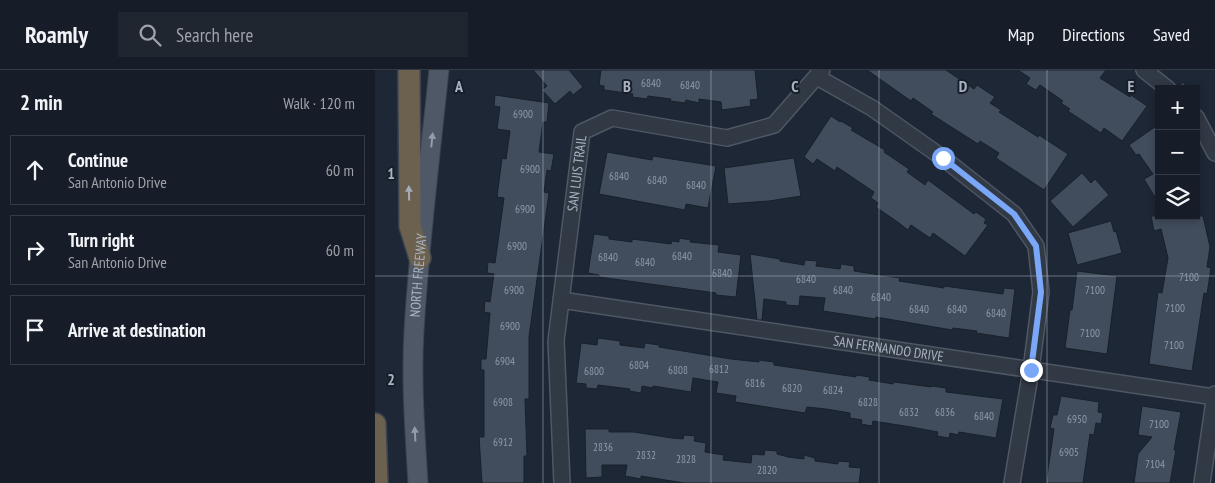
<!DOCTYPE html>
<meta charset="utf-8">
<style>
:root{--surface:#161d28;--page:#1f2630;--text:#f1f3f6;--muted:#9ea2a8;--line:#353b45}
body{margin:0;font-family:"PT Sans Narrow",sans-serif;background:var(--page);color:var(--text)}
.controls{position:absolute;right:15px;top:15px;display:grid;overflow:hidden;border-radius:0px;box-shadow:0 2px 8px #0003}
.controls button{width:45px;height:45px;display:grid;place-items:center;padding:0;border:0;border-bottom:1px solid var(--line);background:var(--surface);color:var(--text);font:25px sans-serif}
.stop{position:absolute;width:15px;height:15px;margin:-11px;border:4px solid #7ba7f8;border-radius:50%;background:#fff}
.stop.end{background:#7ba7f8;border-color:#fff;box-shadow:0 1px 5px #0008}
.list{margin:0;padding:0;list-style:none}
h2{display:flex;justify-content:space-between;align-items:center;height:65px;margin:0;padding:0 20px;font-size:21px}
h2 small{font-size:16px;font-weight:400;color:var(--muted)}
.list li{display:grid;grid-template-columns:32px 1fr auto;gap:15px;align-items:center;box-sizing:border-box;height:70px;margin:0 10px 10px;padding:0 10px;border:1px solid var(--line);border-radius:0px}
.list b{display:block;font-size:19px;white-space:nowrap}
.list p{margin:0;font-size:16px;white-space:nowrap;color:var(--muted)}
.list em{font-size:16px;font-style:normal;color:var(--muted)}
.icon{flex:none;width:28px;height:28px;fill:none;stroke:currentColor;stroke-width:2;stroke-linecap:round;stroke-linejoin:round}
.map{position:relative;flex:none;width:840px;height:413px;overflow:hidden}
header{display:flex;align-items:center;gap:30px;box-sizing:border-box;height:70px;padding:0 25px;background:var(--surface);border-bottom:1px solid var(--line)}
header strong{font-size:24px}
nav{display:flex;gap:28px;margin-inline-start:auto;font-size:18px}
.search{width:350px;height:45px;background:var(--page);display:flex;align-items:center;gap:12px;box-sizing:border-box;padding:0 18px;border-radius:0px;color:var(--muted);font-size:19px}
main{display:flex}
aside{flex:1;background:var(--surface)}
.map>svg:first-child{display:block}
.building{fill:#414c5d;stroke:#19202c}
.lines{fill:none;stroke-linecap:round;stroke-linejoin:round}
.minor-casing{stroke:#4f5664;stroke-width:18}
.major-casing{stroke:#3b424f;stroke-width:21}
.highway-casing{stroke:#3c4350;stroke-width:24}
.path{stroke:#3d5053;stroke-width:2.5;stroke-dasharray:4 4;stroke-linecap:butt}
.minor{stroke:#313945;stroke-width:15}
.major{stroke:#4f5866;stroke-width:19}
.highway{stroke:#6c614e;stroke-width:21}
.oneway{fill:#949cac}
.oneway2{fill:#a5abb7}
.route{stroke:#7ba7f8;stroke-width:6}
.grid{fill:none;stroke:#abb3c3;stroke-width:1;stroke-opacity:0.55}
.labels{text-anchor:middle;stroke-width:4;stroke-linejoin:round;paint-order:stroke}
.number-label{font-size:11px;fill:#9099aa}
.street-label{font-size:14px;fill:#abb3c3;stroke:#171e2a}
.grid-label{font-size:16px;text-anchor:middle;font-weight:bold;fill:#abb3c3;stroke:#171e2a;stroke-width:4;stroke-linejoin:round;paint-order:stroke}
</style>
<header>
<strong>Roamly</strong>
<div class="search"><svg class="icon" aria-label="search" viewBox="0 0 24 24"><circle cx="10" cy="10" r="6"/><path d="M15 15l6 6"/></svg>Search here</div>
<nav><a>Map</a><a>Directions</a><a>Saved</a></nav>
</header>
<main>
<aside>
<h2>2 min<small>Walk · 120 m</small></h2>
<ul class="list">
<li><svg class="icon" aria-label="ahead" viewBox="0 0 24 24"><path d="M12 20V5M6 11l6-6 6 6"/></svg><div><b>Continue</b><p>San Antonio Drive</p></div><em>60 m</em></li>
<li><svg class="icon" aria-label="right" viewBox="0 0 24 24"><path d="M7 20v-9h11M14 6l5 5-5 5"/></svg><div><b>Turn right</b><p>San Antonio Drive</p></div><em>60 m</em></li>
<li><svg class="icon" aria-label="arrive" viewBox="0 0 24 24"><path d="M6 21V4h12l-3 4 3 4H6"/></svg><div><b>Arrive at destination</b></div></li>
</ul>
</aside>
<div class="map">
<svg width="840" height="413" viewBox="0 0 840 413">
<rect width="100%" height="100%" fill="#1e2735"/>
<g class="building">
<path d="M158,0h36l14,17 -10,8 -3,-4 -15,13 -13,-14 5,-4z"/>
<path d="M226,0h154l3,29 -8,1 1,6 -29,4 -1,-8 -22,-3v4l-13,-3 -1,3 -15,-2 1,-2 -23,-3 -1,3 -15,-2 1,-3 -29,-4v-4l-5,-1z"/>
<path d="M492,0h79l28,19 3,-4 18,12 -5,6 11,7 -2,2 39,25 1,-2 29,19 -24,36 -48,-32 3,-5 -19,-12 -2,3 -47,-30 2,-2 -20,-14 -2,3z"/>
<path d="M643,0h88l-6,8 30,19 1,-2 16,11 -25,35 -18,-13 -3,5 -33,-22 2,-2 -9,-6 2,-2 -23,-16 -4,5 -10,-6 4,-6z"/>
<path d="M120,25l54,8 -2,19h-4l-4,30 15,2 -3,17 -4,-1 -3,22 5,1 -20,144v62h-4l2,57h-3v27h-42l-3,-46h5v-67h-3v-11h5l4,-46 -6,-1 1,-11 5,1 4,-28 -7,-1 1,-11 7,1 9,-65 -7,-1 5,-39 4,1 4,-28 -13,-2 3,-22 -6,-1z"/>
<path d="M456,46l9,6 1,-1 12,7 -2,2 34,20 -1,2 25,17 -2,3 18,13 3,-5 46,34 2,-2 10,7 -2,4 4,2 -23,31 -32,-23 -3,5 -19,-13 -3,5 -9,-7 -23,-16 2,-4 -7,-5 3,-6 -37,-25 -2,4 -18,-12 -4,5 -9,-7z"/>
<path d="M784,54v80l-15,-25 9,-5 -14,-20 -3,1 -7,-10z"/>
<path d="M232,82l45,8 1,-4 63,10 -8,42 -22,-4 -1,6 -86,-16z"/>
<path d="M419,88l7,38 -32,5 -41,3 -4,-36z"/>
<path d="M707,103l9,10 4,-4 14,16 -36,32 -23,-26z"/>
<path d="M776,146h52l7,31 -3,20 4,1 -4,26 -3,-1 -12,78 -43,-7 9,-72 4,1 6,-35 -7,-29 -7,2z"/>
<path d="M736,151l3,11 2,-1 6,22 -45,12 -9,-32z"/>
<path d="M219,164l15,2v3l23,3v-3l39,5 1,-3 7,1v-4l12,2 -1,2 29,3 -1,7 23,3 -5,42 -20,-2v-2l-117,-16v-2l-11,-2z"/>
<path d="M375,184l30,5v2l24,4 1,-5 12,1 -1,5 24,3 1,-5 13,2v5l46,7 -1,3 45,7v-2l59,8 1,-6 11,1 -6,49 -33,-5 1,-2 -24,-3 -1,2 -76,-13 -1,2 -52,-8 2,-13 -25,-2 -1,10 -13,-1v-3l-22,-3 -2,21h-5z"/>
<path d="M702,201l40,5 -10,78 -42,-6 5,-38h2z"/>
<path d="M223,268l22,3v4l24,3 1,-5 14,2v2l72,12 28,3v-2l15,2v3l82,12v-2l14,2 -1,3 24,4 1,-2 37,5 1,-1 14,2v4l57,7 -7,39 -37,-6 -1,3 -8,-2 -1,5 -12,-2 1,-4 -27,-5 -38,-6 -1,5 -11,-2 1,-4 -12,-2v-5l-24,-4 -19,-2 -2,6 -70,-11 1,-6 -20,-3 2,-11 -25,-4 -2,14 -38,-6v2l-11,-2 -1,7 -12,-2 1,-2 -32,-4 -1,4 -11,-1v-4l-10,-1 5,-40 16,2z"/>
<path d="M686,326l38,6 -1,10 5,1 -2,11 -5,-1 -2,12 -4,-1 -7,49h-37l8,-54 -4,-1 3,-13h4z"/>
<path d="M767,336l39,6 -7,38h2l-6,33h-36l4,-29 14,-17 -14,-2z"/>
<path d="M210,359h24v3h25l38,6 11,1 1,-4 11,1 -1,5 12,2 -1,9 19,3 -1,5 28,3 1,-9 12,1 1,-5 12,1v3l11,3 16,2v-4l11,3v3l23,3v-3l12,1 -1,5 12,1 -2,15h-175l-43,-7v3l-16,-3 2,-11h-25v12l-16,1z"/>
</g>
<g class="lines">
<g class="minor-casing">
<g id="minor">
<path d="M769,0l24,19"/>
<path d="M442,7l55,31 71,50 71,56 22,32 5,46 -10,78 -19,113"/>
<path d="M821,47l19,36"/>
<path id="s1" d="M186,230l654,97"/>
<path id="s2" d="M187,413l-6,-142 26,-209 30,-14 115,20 47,-13 48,-55"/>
<path d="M827,413l13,-89"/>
</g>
</g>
<g class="major-casing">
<g id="major">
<path id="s3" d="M43,413c-3,-51 -7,-101 -4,-152 5,-87 16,-174 25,-261"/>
</g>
</g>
<g class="highway-casing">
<g id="highway">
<path d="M34,0l1,156 10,32"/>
<path d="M0,354l2,59"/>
</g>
</g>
<path class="path" d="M807,14l5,5"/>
<use href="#minor" class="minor"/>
<use href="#major" class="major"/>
<use href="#highway" class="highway"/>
</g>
<defs><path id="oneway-solid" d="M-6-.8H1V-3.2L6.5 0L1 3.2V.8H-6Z" transform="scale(1.25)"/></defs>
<g class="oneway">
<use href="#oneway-solid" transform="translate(57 70) rotate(-84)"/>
<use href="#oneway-solid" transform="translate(40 364) rotate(-93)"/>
</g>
<use class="oneway2" href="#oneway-solid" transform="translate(34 123) rotate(-91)"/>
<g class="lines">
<path class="route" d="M568,88l71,56 22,32 5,46 -10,78"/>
</g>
<path class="grid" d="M168,0v413M336,0v413M504,0v413M672,0v413M0,206h840"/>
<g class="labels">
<g class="number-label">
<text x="276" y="17">6840</text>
<text x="315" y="19">6840</text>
<text x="148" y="48">6900</text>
<text x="155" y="103">6900</text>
<text x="244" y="110">6840</text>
<text x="282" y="114">6840</text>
<text x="321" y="119">6840</text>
<text x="150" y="143">6900</text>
<text x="142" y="180">6900</text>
<text x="307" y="190">6840</text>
<text x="233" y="191">6840</text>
<text x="270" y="196">6840</text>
<text x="347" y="207">6840</text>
<text x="814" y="211">7100</text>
<text x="431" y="213">6840</text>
<text x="139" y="224">6900</text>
<text x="468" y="224">6840</text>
<text x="720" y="224">7100</text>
<text x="506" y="231">6840</text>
<text x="800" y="242">7100</text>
<text x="544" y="243">6840</text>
<text x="582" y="243">6840</text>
<text x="621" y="247">6840</text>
<text x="135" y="260">6900</text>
<text x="715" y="267">7100</text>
<text x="799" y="279">7100</text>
<text x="130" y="295">6904</text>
<text x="264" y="299">6804</text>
<text x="344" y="303">6812</text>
<text x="303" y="304">6808</text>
<text x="219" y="305">6800</text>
<text x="380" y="317">6816</text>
<text x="417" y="322">6820</text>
<text x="458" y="324">6824</text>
<text x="128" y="336">6908</text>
<text x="493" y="336">6828</text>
<text x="534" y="346">6832</text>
<text x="570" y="346">6836</text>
<text x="609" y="350">6840</text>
<text x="702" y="353">6950</text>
<text x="784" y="358">7100</text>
<text x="128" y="376">6912</text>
<text x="228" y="381">2836</text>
<text x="694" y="386">6905</text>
<text x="271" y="389">2832</text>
<text x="311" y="393">2828</text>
<text x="780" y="398">7104</text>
<text x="392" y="404">2820</text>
</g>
<g class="street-label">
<text dy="5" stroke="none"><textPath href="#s2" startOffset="311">SAN LUIS TRAIL</textPath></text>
<text dy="5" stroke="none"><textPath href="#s3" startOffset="208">NORTH FREEWAY</textPath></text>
<text dy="5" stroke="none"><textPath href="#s1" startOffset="331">SAN FERNANDO DRIVE</textPath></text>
</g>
</g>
<g class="grid-label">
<text x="84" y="22">A</text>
<text x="252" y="22">B</text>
<text x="420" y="22">C</text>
<text x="588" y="22">D</text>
<text x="756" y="22">E</text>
<text x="16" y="109">1</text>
<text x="16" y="315">2</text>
</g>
</svg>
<div class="controls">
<button>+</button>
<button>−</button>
<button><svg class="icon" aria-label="layers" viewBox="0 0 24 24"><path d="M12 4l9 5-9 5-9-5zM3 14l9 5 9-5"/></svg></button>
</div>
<div class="stop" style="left:568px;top:88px"></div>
<div class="stop end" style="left:656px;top:300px"></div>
</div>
</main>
